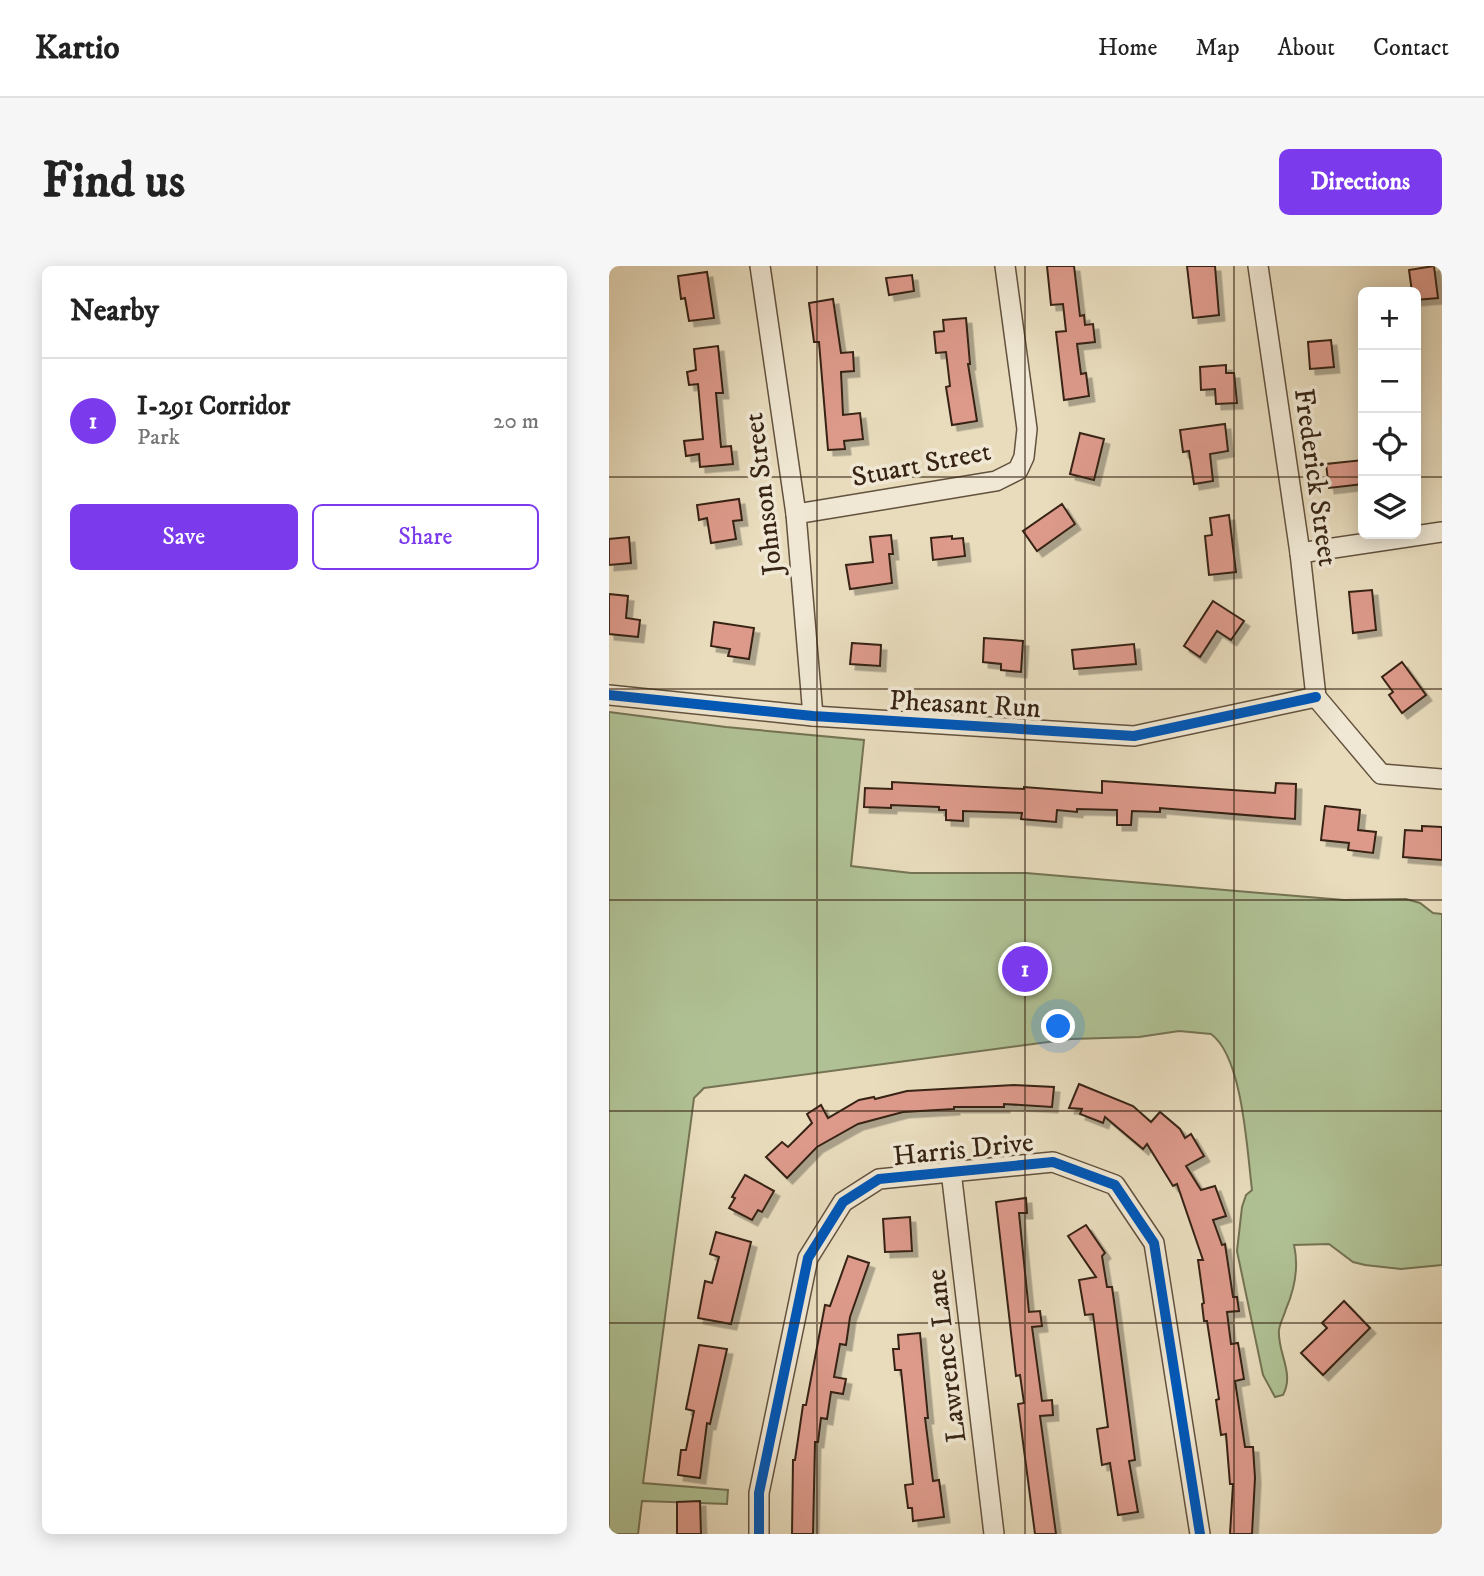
<!DOCTYPE html>
<meta charset="utf-8">
<style>
:root{--surface:#fff;--page:#f6f6f6;--text:#222;--muted:#767676;--line:#e0e0e0;--accent:#7c3aed}
body{margin:0;font-family:"IM FELL DW Pica",serif;background:var(--page);color:var(--text)}
.controls{position:absolute;right:21px;top:21px;display:grid;overflow:hidden;border-radius:10px;box-shadow:0 4px 18px #0003}
.controls button{width:63px;height:63px;display:grid;place-items:center;padding:0;border:0;border-bottom:2px solid var(--line);background:var(--surface);color:var(--text);font:35px sans-serif}
.you{position:absolute;left:450px;top:761px;width:24px;height:24px;margin:-18px;border:5px solid #fff;border-radius:50%;background:#1a73e8;box-shadow:0 0 0 10px #1a73e833}
.badge{display:grid;place-items:center;width:46px;height:46px;border-radius:50%;background:var(--accent);color:#fff;font-size:23px;font-weight:700}
.pin{position:absolute;translate:-50% -50%;border:4px solid #fff;box-shadow:0 2px 7px #0006}
.list{margin:0;padding:0;list-style:none}
h2{display:flex;justify-content:space-between;align-items:center;height:91px;margin:0;padding:0 28px;font-size:30px}
h2 small{font-size:23px;font-weight:400;color:var(--muted)}
.list li{display:grid;grid-template-columns:46px 1fr auto;gap:21px;align-items:center;box-sizing:border-box;height:126px;padding:0 28px;border-top:2px solid var(--line)}
.list b{display:block;font-size:26px;white-space:nowrap}
.list p{margin:0;font-size:23px;white-space:nowrap;color:var(--muted)}
.list em{font-size:23px;font-style:normal;color:var(--muted)}
.actions{display:flex;gap:14px;padding:21px 28px}
.actions a{flex:1;padding:16px 0;border:2px solid var(--accent);border-radius:10px;text-align:center;font-size:24px;color:var(--accent)}
.actions .main{background:var(--accent);color:#fff}
.icon{flex:none;width:38px;height:38px;fill:none;stroke:currentColor;stroke-width:2;stroke-linecap:round;stroke-linejoin:round}
.map{position:relative;flex:none;width:833px;height:1268px;overflow:hidden;border-radius:10px}
header{display:flex;align-items:center;gap:42px;box-sizing:border-box;height:98px;padding:0 35px;background:var(--surface);border-bottom:2px solid var(--line)}
header strong{font-size:33px}
nav{display:flex;gap:38px;margin-inline-start:auto;font-size:24px}
.intro{display:flex;align-items:center;justify-content:space-between;box-sizing:border-box;height:168px;padding:0 42px}
h1{margin:0;font-size:49px}
.button{padding:18px 32px;border-radius:10px;background:var(--accent);color:#fff;font-size:24px;font-weight:700}
main{display:flex;gap:42px;padding:0 42px}
aside{flex:1;background:var(--surface);border-radius:10px;box-shadow:0 4px 18px #0003}
.map>svg:first-child{display:block}
.green{fill:#b0c295;stroke:#747354;stroke-width:2}
.building{fill:#dd9a8b;stroke:#372414;stroke-width:2;filter:url(#shadow)}
.lines{fill:none;stroke-linecap:round;stroke-linejoin:round}
.street-casing{stroke:#63523e;stroke-width:22}
.street{stroke:#f0e8d4;stroke-width:19}
.cycleway-casing{stroke:#f0e8d4;stroke-width:15}
.cycleway{stroke:#0057b8;stroke-width:10}
.grid{fill:none;stroke:#372414;stroke-width:2;stroke-opacity:0.55}
.labels{text-anchor:middle;stroke-width:7;stroke-linejoin:round;paint-order:stroke}
.street-label{font-size:28px;fill:#372414;stroke:#f0e8d4}
</style>
<header>
<strong>Kartio</strong>
<nav><a>Home</a><a>Map</a><a>About</a><a>Contact</a></nav>
</header>
<div class="intro"><h1>Find us</h1><a class="button">Directions</a></div>
<main>
<aside>
<h2>Nearby<small></small></h2>
<ul class="list">
<li><span class="badge">1</span><div><b>I-291 Corridor</b><p>Park</p></div><em>20 m</em></li>
</ul>
<div class="actions"><a class="main">Save</a><a>Share</a></div>
</aside>
<div class="map">
<svg width="833" height="1268" viewBox="0 0 833 1268">
<defs>
<filter id="shadow"><feDropShadow dx="5.5" dy="5.5" stdDeviation="0" flood-color="#0004"/></filter>
</defs>
<rect width="100%" height="100%" fill="#e8dcbd"/>
<filter id="stains"><feTurbulence type="fractalNoise" baseFrequency=".00286" numOctaves="4"/><feColorMatrix values="0 0 0 0 .2 0 0 0 0 .09 0 0 0 0 .02 0 0 0 .5 -.17"/></filter>
<radialGradient id="worn" r=".72"><stop offset=".6" stop-color="#630" stop-opacity="0"/><stop offset="1" stop-color="#630" stop-opacity=".3"/></radialGradient>
<path class="green" d="M0,446l117,15 138,13 -13,126 60,7h115l318,27 62,-1 14,4 13,10 9,1v351l-41,4 -36,-4 -12,-3 -24,-18 -35,1c5,22 1,43 -8,64 -2,7 -6,14 -7,21 -2,22 16,43 4,65l-8,2 -12,-22 -26,-124 5,-44 4,-12 6,-5c-5,-39 -9,-133 -41,-156l-32,-3 -40,6 -68,2 -367,49 -10,10 -51,385 85,7 -1,14 -85,-3 -4,33h-29z"/>
<g class="building">
<path d="M438,0h27l6,50 4,-1 1,10 8,-1 2,18 -18,2 4,30 5,-1 3,23 -25,4 -8,-68 10,-1 -3,-27 -12,1z"/>
<path d="M578,0h28l4,49 -26,3z"/>
<path d="M825,0l4,32 -22,2v-8h-4l-3,-22z"/>
<path d="M98,6l7,46 -25,3 -4,-23 -4,1 -3,-23z"/>
<path d="M303,9l2,16 -25,4 -3,-17z"/>
<path d="M224,33l8,54 12,-1 1,19 -13,1 2,43 17,-2 3,26 -19,2 1,8 -17,1 -9,-108h-5l-5,-39z"/>
<path d="M357,52l4,46h-2l9,57 -25,4 -6,-38 4,-1 -4,-34 -10,1 -2,-21 10,-1 -1,-11z"/>
<path d="M722,74l3,27 -24,2 -2,-27z"/>
<path d="M109,80l5,47h-7l5,54 10,-1 2,18 -33,3 -1,-13 -13,2 -2,-15 19,-2 -5,-55 -9,1 -2,-13 9,-2 -2,-21z"/>
<path d="M617,99v8h8l3,30 -21,1 -1,-15 -14,1 -1,-23z"/>
<path d="M616,158l3,27 -18,3 3,27 -19,3 -5,-33 -6,1 -3,-22z"/>
<path d="M471,167l24,6 -10,41 -24,-6z"/>
<path d="M754,194v24l-34,4 -3,-24z"/>
<path d="M130,233l3,21 -9,1 3,18 -25,4 -4,-25 -8,2 -2,-15z"/>
<path d="M453,238l13,20 -38,27 -14,-20z"/>
<path d="M620,249l7,57 -27,3 -4,-39 7,-1 -2,-17z"/>
<path d="M282,269l2,19h-4l3,29 -42,6 -4,-24 27,-3 -3,-25z"/>
<path d="M343,270v3l11,-1 2,18 -32,4 -2,-22z"/>
<path d="M20,271l2,26 -22,2v-26z"/>
<path d="M763,324l4,40 -23,3 -4,-41z"/>
<path d="M0,328l19,2 -2,22 14,2 -2,17 -29,-3z"/>
<path d="M604,335l31,20 -13,19 -14,-9 -17,26 -16,-11z"/>
<path d="M105,356l40,6 -5,31 -21,-3 2,-7 -19,-3z"/>
<path d="M375,372l39,3 -2,31 -20,-2v-6l-18,-2z"/>
<path d="M243,377l29,2 -1,21 -30,-2z"/>
<path d="M525,378l2,20 -62,5 -2,-19z"/>
<path d="M793,396l24,33 -24,18 -13,-18 4,-3 -11,-15z"/>
<path d="M493,515l173,12 1,-10 20,1 -1,35 -135,-11v4l-28,-1 -1,14h-14v-15l-40,-1v3l-20,-2 -1,12 -35,-3 1,-6 -59,-2v10l-17,-1v-10h-7v-3l-48,-2v3l-27,-1 1,-19 27,1v-7l132,7v-2l78,6z"/>
<path d="M716,540l35,4 -2,20 18,2 -3,21 -25,-3 1,-7 -28,-3z"/>
<path d="M813,560l20,1v33l-39,-3 2,-27 17,1z"/>
<path d="M470,818l54,22 18,16 9,-10 20,17 5,9 6,-4 13,22 -18,10 15,24 14,-4 11,30 -13,4 9,25 3,-1 8,53h4l2,14 -12,1 4,32 7,-1 6,36 -9,2 10,66h8l2,31 -3,56h-22l3,-50h-3l-4,-50 -5,1 -5,-35 3,-1 -12,-78h-3l-2,-17 2,-1 -6,-43h5l-26,-76 -4,2 -26,-42 -4,5 -38,-32 -2,6 -23,-9 2,-5 -13,-1z"/>
<path d="M405,819l40,2 -2,20 -48,-3v3h-50v2l-51,3 -45,12 -41,23 -30,31 -21,-21 16,-15 6,5 24,-24 -5,-9 14,-9 7,13 31,-18 15,-3 1,2 32,-8z"/>
<path d="M136,909l29,16 -12,21 -4,-2 -6,10 -23,-12 6,-10 -3,-1z"/>
<path d="M417,932l1,15h-8l10,99 11,-1 2,15 -10,1 10,74 10,-1 1,15 -13,1 16,118h-21l-17,-130 6,-1 -4,-28 -4,1 -20,-174z"/>
<path d="M301,951l2,34 -27,1 -2,-33z"/>
<path d="M477,959l19,28 -3,3 5,31h5l3,21 20,152 -6,1 9,51 -20,3 -8,-52 -8,2 -5,-36 11,-2 -15,-113 -8,1 -6,-35 17,-3 -28,-41z"/>
<path d="M107,966l35,10 -20,82 -33,-6 7,-37 7,2 7,-26 -9,-3z"/>
<path d="M239,990l21,7 -19,54 -4,28 -6,-1 -6,33 12,2 -3,15 -12,-2 -4,27 -6,-1 -3,24h-3l-2,92h-21l1,-74h2l8,-55h3l19,-100 5,1z"/>
<path d="M735,1035l26,27 -47,47 -22,-22 26,-25 -5,-5z"/>
<path d="M311,1067l8,85h-3l8,63 6,-1 5,37 -31,4 -1,-13h-4l-3,-23 8,-1 -12,-114h-6l-2,-21h6l-1,-14z"/>
<path d="M90,1079l28,4 -17,75 -3,-1 -7,55 -22,-3 3,-25h5l8,-39 -8,-2z"/>
<path d="M91,1235l1,33h-24v-32z"/>
</g>
<g class="lines">
<g class="street-casing">
<g id="street">
<path d="M151,0l36,248 17,202"/>
<path d="M649,0l42,287 16,144"/>
<path d="M187,248l200,-33 22,-11 6,-13 3,-28 -22,-163"/>
<path d="M691,287l142,-21"/>
<path d="M0,429l204,21 321,20 182,-39"/>
<path d="M707,431l65,77 61,5"/>
<path d="M342,905l43,363"/>
<path d="M150,1268v-41l49,-235 35,-56 36,-23 174,-17 62,23 39,58 46,291"/>
</g>
</g>
<use href="#street" class="street"/>
<g class="cycleway-casing">
<g id="cycleway">
<path d="M0,429l204,21 321,20 182,-39"/>
<path d="M150,1268v-41l49,-235 35,-56 36,-23 174,-17 62,23 39,58 46,291"/>
</g>
</g>
<use href="#cycleway" class="cycleway"/>
</g>
<path class="grid" d="M208,0v1268M416,0v1268M625,0v1268M0,211h754M807,211h26M0,423h833M0,634h833M0,845h833M0,1057h833"/>
<g class="labels">
<g class="street-label">
<text transform="translate(312 197) rotate(-11)" y="10">Stuart Street</text>
<text transform="translate(708 211) rotate(82)" y="10">Frederick Street</text>
<text transform="translate(153 228) rotate(-97)" y="10">Johnson Street</text>
<text transform="translate(356 437) rotate(3)" y="10">Pheasant Run</text>
<text transform="translate(354 882) rotate(-6)" y="10">Harris Drive</text>
<text transform="translate(336 1090) rotate(-97)" y="10">Lawrence Lane</text>
</g>
</g>
<rect width="100%" height="100%" filter="url(#stains)"/>
<rect width="100%" height="100%" fill="url(#worn)"/>
</svg>
<div class="controls">
<button>+</button>
<button>−</button>
<button><svg class="icon" aria-label="locate" viewBox="0 0 24 24"><circle cx="12" cy="12" r="6"/><path d="M12 2v4M12 18v4M2 12h4M18 12h4"/></svg></button>
<button><svg class="icon" aria-label="layers" viewBox="0 0 24 24"><path d="M12 4l9 5-9 5-9-5zM3 14l9 5 9-5"/></svg></button>
</div>
<div class="you"></div>
<div class="pin badge" style="left:416px;top:703px">1</div>
</div>
</main>
